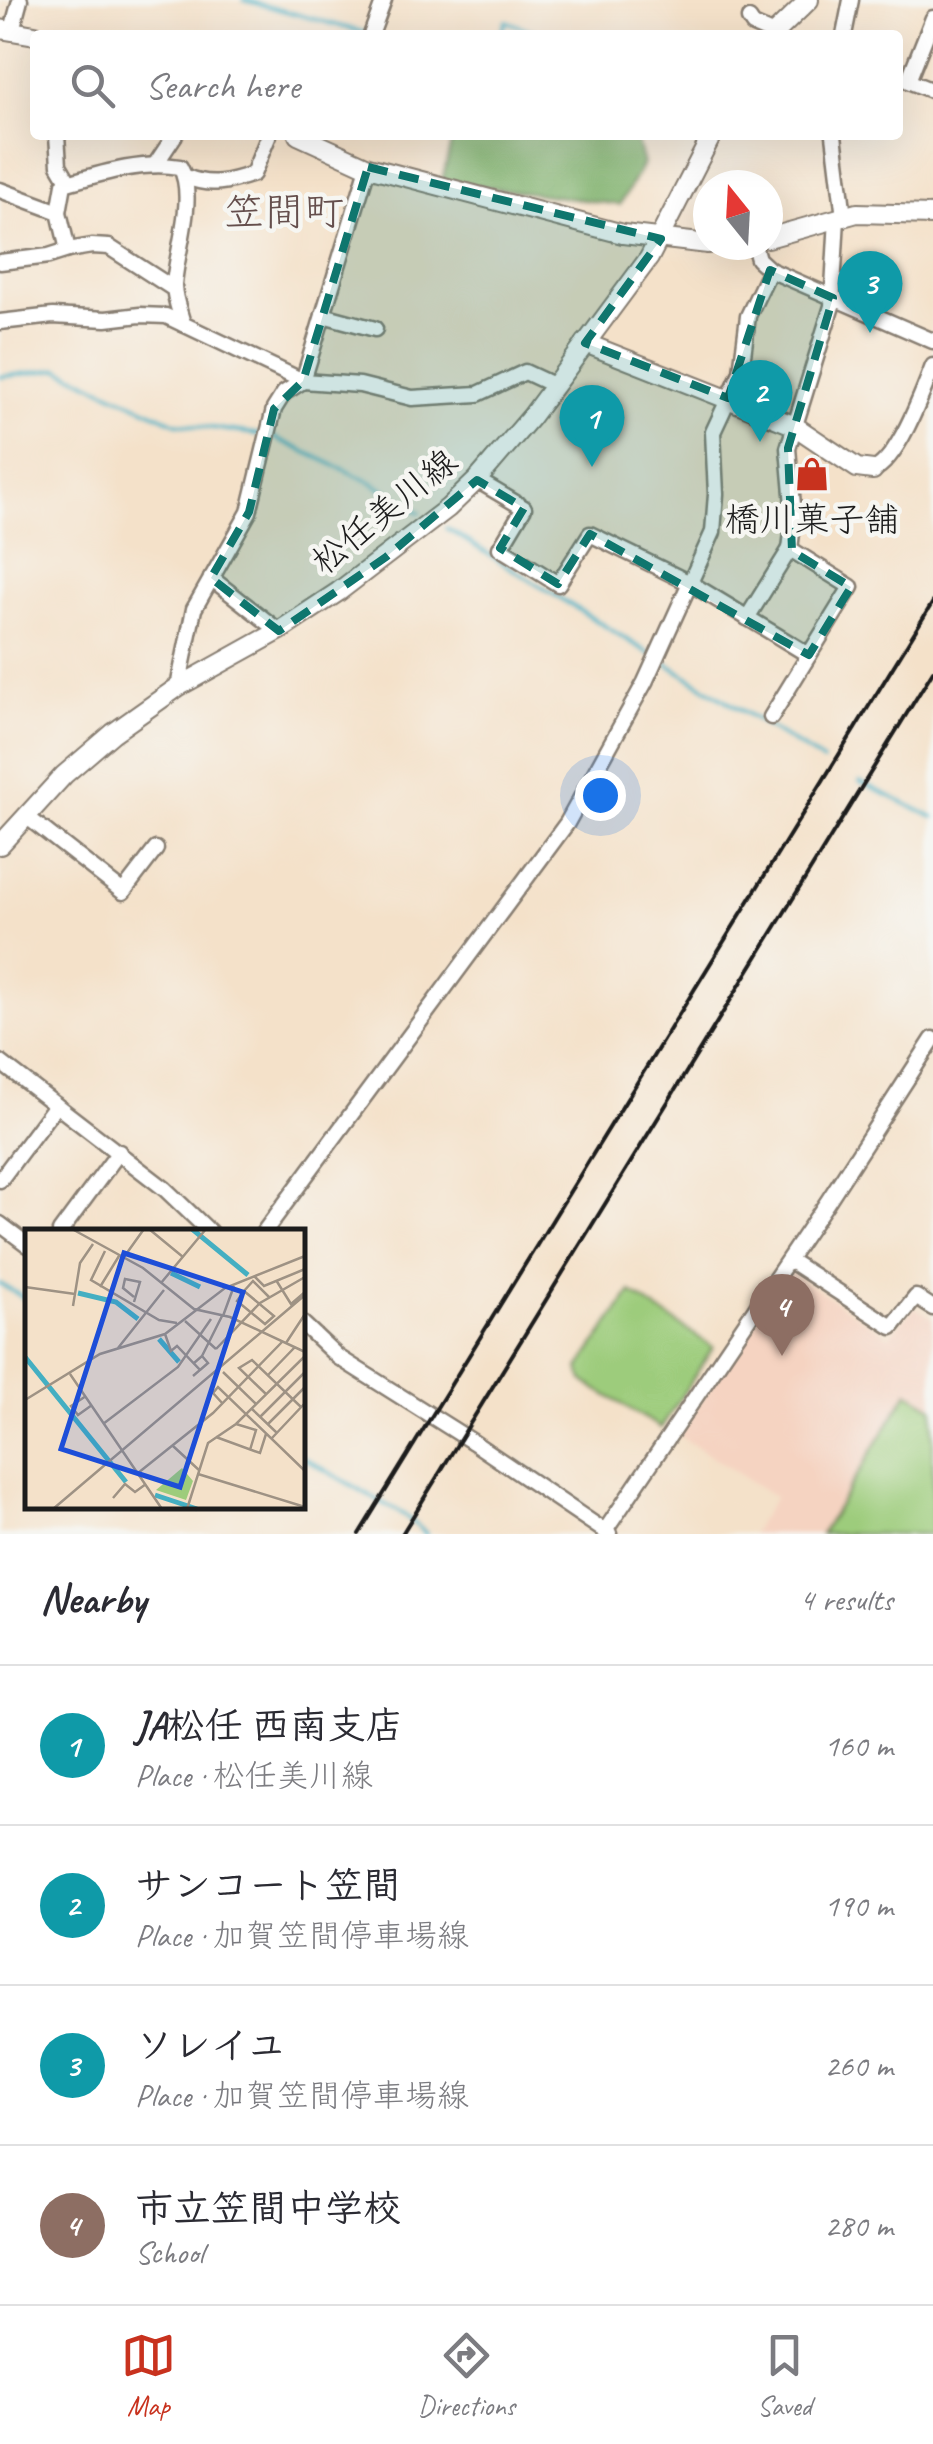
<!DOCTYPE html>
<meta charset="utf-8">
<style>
:root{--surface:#fff;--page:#f7f7f7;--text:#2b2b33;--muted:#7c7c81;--line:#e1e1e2;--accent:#c8321e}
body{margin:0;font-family:Caveat,"Klee One",sans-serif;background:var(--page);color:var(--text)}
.compass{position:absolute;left:693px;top:170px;width:90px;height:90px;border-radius:50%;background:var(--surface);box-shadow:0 10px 40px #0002;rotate:342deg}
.you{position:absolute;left:600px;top:795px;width:35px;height:35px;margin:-25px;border:8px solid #fff;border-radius:50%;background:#1a73e8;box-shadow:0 0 0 15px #1a73e833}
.badge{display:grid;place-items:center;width:65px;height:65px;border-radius:50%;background:var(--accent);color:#fff;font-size:32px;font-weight:700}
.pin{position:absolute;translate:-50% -82px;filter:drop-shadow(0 2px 5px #0008)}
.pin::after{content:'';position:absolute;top:52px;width:35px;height:30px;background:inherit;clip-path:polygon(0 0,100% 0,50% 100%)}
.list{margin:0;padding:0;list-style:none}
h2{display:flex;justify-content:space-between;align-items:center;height:130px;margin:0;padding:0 40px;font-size:42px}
h2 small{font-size:32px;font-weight:400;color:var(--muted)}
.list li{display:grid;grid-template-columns:65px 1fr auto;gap:30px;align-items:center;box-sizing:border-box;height:160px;padding:0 40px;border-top:2px solid var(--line)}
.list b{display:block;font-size:38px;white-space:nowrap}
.list p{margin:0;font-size:32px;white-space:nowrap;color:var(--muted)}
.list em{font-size:32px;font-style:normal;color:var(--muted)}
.icon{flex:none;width:55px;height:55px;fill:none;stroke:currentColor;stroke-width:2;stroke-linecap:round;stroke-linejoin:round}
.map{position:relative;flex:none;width:933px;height:1534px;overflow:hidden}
.search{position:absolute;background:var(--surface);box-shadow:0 10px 40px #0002;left:30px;right:30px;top:30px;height:110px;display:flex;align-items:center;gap:25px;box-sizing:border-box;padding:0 35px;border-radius:10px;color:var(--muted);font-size:38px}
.sheet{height:770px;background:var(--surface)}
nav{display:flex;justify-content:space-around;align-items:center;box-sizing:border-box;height:140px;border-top:2px solid var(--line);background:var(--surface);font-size:28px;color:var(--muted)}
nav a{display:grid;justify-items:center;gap:5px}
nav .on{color:var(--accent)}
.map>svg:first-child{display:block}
.built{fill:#f5d3c1}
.green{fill:#9dcc7b;stroke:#5c744c;stroke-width:2.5}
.forest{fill:#7eb06b;stroke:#4d6644;stroke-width:2.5}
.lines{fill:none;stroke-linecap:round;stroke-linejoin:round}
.stream{stroke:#44afc2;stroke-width:4}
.minor-casing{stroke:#887e72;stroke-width:19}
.major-casing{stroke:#887e72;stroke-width:22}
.minor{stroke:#fff;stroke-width:14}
.major{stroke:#fff;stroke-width:18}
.rail{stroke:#1c1c1c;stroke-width:4}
.marked{fill:#0f766e;fill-opacity:0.2;stroke:#0f766e;stroke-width:8;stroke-dasharray:20 12;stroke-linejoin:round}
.labels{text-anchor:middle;stroke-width:9;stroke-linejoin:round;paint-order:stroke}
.street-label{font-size:35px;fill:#1c1c1c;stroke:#f6f6f2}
.poi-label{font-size:35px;fill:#1c1c1c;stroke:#f6f6f2}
.quarter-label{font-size:40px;fill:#654f4d;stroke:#f6f6f2}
.inset-river{fill:none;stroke:#44afc2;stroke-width:5}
.inset-road{fill:none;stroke:#9e9284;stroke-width:2.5}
.view{fill:#1d4ed8;fill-opacity:0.15;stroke:#1d4ed8;stroke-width:5}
.inset-edge{fill:none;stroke:#1c1c1c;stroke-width:5}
</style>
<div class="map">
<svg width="933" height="1534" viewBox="0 0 933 1534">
<rect width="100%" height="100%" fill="#f6f6f2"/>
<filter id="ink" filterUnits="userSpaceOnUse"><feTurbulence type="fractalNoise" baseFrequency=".01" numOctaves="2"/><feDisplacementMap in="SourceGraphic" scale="20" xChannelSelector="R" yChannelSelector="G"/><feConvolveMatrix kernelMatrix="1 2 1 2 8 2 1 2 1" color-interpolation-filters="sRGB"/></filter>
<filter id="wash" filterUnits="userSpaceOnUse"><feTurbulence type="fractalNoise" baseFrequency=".0048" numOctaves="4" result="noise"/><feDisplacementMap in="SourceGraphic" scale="40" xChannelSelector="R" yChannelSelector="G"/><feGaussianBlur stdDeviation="2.25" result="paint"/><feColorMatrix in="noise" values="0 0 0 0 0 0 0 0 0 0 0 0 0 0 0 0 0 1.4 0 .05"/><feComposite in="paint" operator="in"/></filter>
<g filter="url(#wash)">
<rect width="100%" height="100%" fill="#f4e1c9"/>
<path class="built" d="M788,1271l101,65 26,-29 18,12v215h-182l24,-37 -97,-62z"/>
<g class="green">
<path d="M631,1292l82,55 -52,81 -78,-47 -4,-13z"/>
<path d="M908,1392l25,15v127h-112z"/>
</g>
<path class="forest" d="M453,135h182l8,29 -23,41 -178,-24z"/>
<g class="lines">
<g class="stream">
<path d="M244,0l122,33"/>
<path d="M501,35l5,-14 37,14"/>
<path d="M0,377l59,-8 117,54 86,12"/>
<path d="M273,437l100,46 47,30"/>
<path d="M446,528l206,127"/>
<path d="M661,660l162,101"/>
<path d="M860,782l73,35"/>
<path d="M0,1284l28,16"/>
<path d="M302,1457l102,58 23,19"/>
<path d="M518,1464l63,40"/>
</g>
</g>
</g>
<g filter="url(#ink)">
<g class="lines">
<g class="minor-casing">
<g id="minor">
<path d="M933,18l-25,63 25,10"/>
<path d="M749,19l4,6 21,9"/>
<path d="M12,30l8,-30"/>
<path d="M371,35l13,-35"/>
<path d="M844,35l7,-35"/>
<path d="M57,135l2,30 10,17"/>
<path d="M834,135l10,82"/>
<path d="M155,165l20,-30"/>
<path d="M186,177c24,10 43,5 67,-3l16,-39"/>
<path d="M0,190l59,22"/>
<path d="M754,245l4,14 12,11 163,71"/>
<path d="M0,262l49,-6 19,-6"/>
<path d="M174,289l-65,-42 -17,-1 -24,4 -9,-38 5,-28c35,-10 79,-24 116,-17 17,29 -4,85 -6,118 0,13 6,27 9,39"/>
<path d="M323,315l52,14"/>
<path d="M0,322l53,-6 53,3 34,-4 26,1 137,65 57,4 52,13 66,-4 47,-22 28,13"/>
<path d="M873,470c25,-10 50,-78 60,-104"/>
<path d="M477,480l47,28 -24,40 58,36 32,-50 100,49 119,72 -38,62"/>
<path d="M790,549l4,-32 -6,-69 44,-142 5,-88"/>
<path d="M211,578l68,53"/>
<path d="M747,618l43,-69 61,38 -42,68"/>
<path d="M178,687l16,-78 55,-97 25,-103 10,-16 19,-12 65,-214"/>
<path d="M26,816l97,76 33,-43"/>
<path d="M0,1062l165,127 45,43"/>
<path d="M0,1180l56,-75"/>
<path d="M0,1224l28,21"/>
<path d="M60,1232l59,-80"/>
<path d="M264,1232l303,-409 78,-141 68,-150 3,-38 -3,-62 28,-60 7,-56 22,-46"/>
<path d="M789,1260l103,67 24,-30 17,11"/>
<path d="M302,1323l36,34 135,85 136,92"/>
<path d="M605,1531l223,-330 105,-162"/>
</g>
</g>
<g class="major-casing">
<g id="major">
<path d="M0,29l35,6"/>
<path d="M773,35l36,-35"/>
<path d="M298,135l70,32 255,67 85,10"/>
<path d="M768,238l89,-25 76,2"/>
<path d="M585,343l208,82 64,43 16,2"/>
<path d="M0,845l64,-70 49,-42 65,-46 101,-56 59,-39 110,-84 29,-28 54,-63 118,-159 63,-123"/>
</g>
</g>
<use href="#minor" class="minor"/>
<use href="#major" class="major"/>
<g class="rail">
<path d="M359,1534l574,-932"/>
<path d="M402,1534l531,-863"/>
</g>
</g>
</g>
<path class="marked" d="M368,167l293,72 -76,104 143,55 42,-128 63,28 -45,150 4,103 59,36 -42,68 -219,-121 -32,50 -58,-36 24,-40 -47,-28 -91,77 -107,74 -68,-53 38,-66 25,-103 29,-28z"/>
<defs>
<g id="shop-bare" transform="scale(2.7)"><path d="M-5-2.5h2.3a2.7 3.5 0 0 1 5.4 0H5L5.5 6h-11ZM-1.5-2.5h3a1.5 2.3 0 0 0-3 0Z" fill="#c8321e" stroke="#f6f6f2" stroke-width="2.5" paint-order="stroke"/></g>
</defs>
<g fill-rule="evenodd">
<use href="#shop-bare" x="812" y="474"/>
</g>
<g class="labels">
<g class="street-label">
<text transform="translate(384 511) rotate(-39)" y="12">松任美川線</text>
</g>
<g class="poi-label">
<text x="812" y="531">橋川菓子舗</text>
</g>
<g class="quarter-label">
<text x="284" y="225">笠間町</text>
</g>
</g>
<g transform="translate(25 1229)">
<rect width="280" height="280" fill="#f4e1c9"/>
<path d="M157,239l11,13 -7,19 -30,-10z" fill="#9dcc7b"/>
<path class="inset-river" d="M167,0l56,46M146,44l29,14M53,64l38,9 22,17M134,110l20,23M0,128l101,125M130,266l42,14"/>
<path class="inset-road" d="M47,0l71,39 51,41 36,8 75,35M124,0l34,28M80,22l-14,29 68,40 18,3M99,28l20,-28M229,47l10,10 41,-17M251,51l15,24 14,-12M136,54l45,-54M0,58l50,7M75,58l19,-31M219,62l30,25 -9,8 -28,-23 7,-10 9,-10 16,16M109,73l6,-20 -15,-3 -2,9 11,9M48,77l7,-43 13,-19M198,87l11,-30M160,92l31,28M140,105l6,17 6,-5 23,24 -7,6M261,114l19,-29M93,119l46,-58M191,120l44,-46 45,-26M177,127l20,-40M169,134l8,-7 6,7 -8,7M198,143l34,33M45,145l92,135M243,146l27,-28M242,166l-28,-27 13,-8 49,47M61,167l-15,10 7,9 14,-10M0,171l75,-46 65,-20 60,-46 80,-32M198,175l-10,-11 5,-6 87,84M227,180l25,24M235,188l45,-45M78,195l75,-57 33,-48M211,195l20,6 -6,20M243,195l37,-37M191,208l44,16 6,-19M247,209l33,-35M148,217l27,25M113,244l75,-60 70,-72M173,245l107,33M88,269l12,-14 10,8 11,-8M28,280l252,-214M162,280l21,-66 28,-19 69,-68"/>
<path class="view" d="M99,24l119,39 -63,195 -119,-38z"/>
<rect width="280" height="280" class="inset-edge"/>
</g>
</svg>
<svg class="compass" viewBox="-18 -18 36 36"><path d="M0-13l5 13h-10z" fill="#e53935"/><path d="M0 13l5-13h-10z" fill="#7c7c81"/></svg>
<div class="you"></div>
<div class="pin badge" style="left:592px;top:467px;background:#0f9aa8">1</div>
<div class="pin badge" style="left:760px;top:442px;background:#0f9aa8">2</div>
<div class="pin badge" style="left:870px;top:333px;background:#0f9aa8">3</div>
<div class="pin badge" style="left:782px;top:1356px;background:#8d6e63">4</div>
<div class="search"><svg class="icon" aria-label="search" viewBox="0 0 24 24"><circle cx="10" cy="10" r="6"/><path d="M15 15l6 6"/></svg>Search here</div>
</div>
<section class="sheet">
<h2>Nearby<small>4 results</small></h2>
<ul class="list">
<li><span class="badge" style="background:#0f9aa8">1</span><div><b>JA松任 西南支店</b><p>Place · 松任美川線</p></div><em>160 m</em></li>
<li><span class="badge" style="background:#0f9aa8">2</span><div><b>サンコート笠間</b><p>Place · 加賀笠間停車場線</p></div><em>190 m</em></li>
<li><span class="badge" style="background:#0f9aa8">3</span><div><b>ソレイユ</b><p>Place · 加賀笠間停車場線</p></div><em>260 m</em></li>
<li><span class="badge" style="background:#8d6e63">4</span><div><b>市立笠間中学校</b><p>School</p></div><em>280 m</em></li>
</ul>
</section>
<nav>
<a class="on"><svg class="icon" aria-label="map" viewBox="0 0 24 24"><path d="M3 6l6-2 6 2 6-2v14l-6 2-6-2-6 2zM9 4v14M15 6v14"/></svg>Map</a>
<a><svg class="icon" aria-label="directions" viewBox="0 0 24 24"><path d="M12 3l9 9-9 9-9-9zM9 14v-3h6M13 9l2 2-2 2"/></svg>Directions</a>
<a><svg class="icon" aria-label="saved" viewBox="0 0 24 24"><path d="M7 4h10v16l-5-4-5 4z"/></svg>Saved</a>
</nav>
